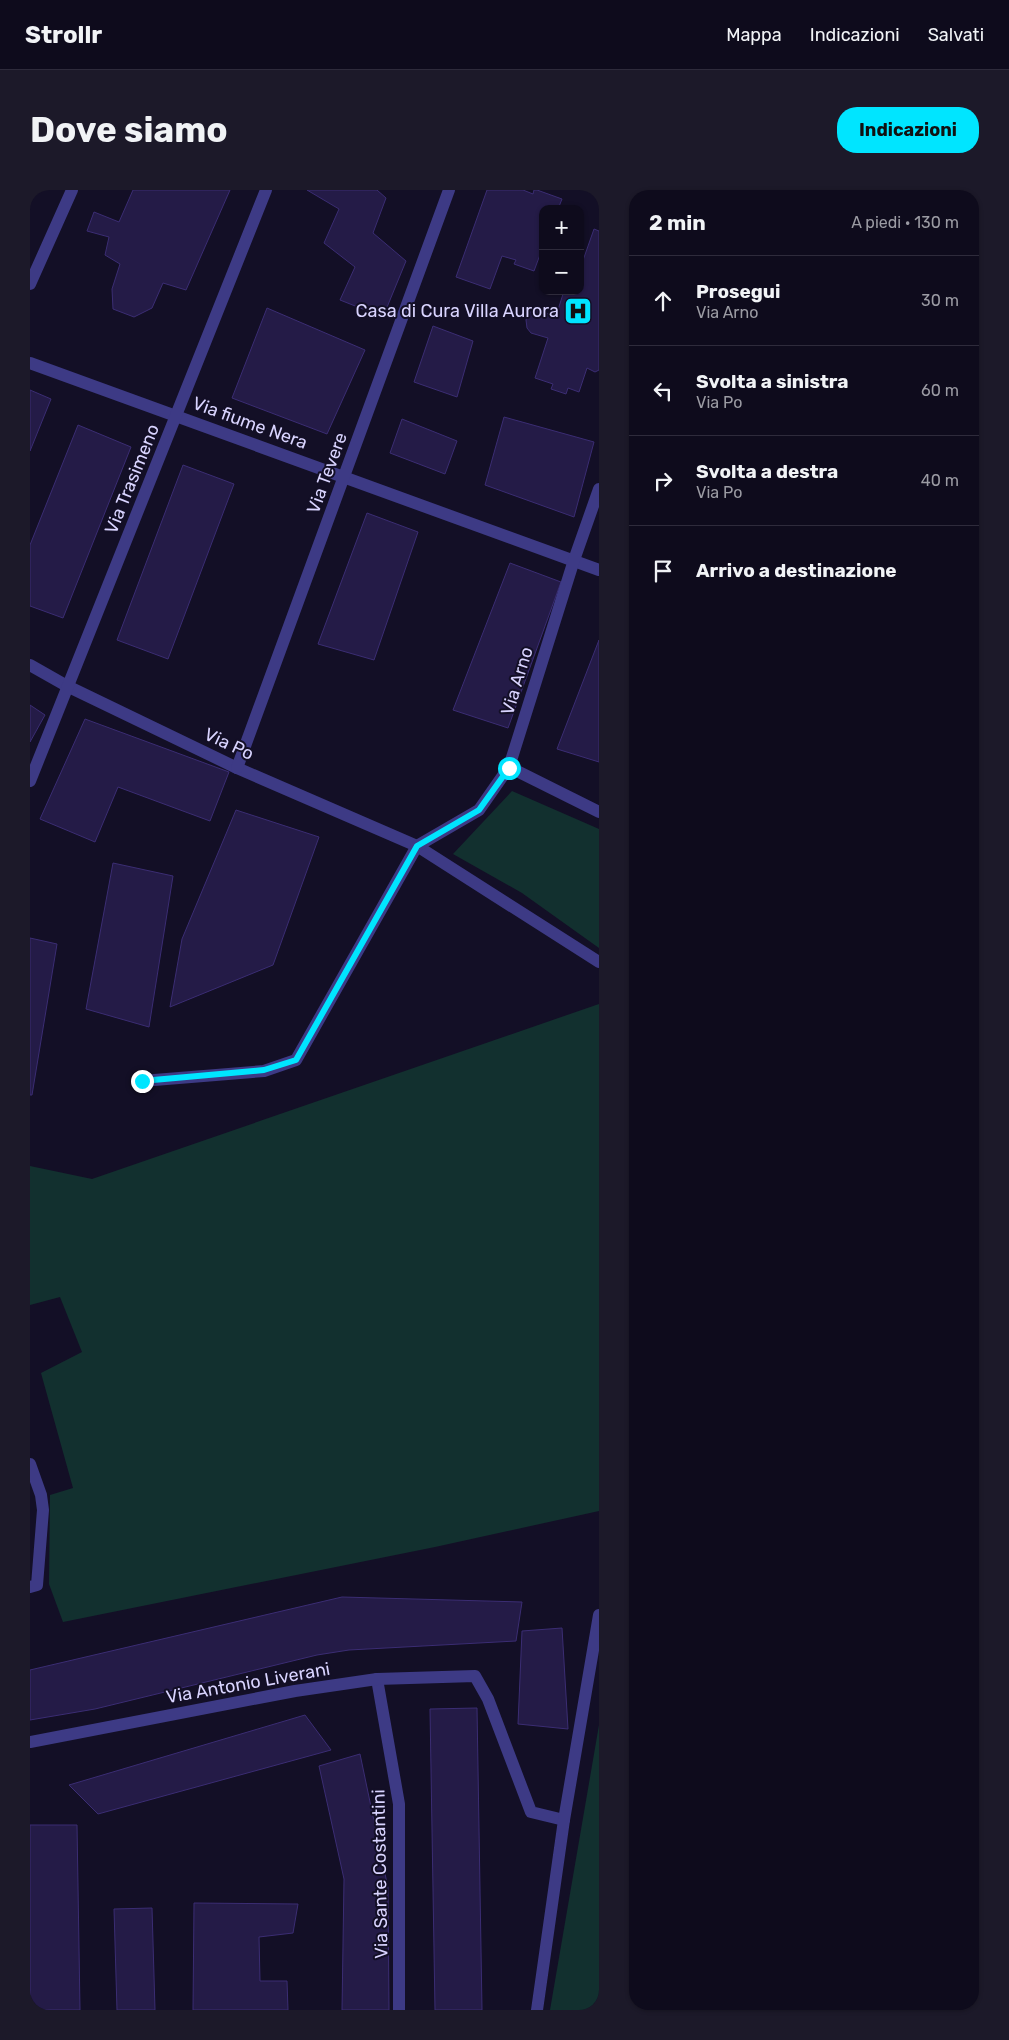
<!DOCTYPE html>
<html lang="it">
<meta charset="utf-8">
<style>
:root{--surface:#0e0b1c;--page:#1c1929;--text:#f1f3f6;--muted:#9b9ba3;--line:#2e2b3b;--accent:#00e5ff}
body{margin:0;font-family:Rubik,sans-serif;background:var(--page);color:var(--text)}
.controls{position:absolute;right:15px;top:15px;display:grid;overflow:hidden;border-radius:10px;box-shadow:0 1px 4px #0004}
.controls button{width:45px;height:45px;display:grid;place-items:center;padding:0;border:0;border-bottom:1px solid var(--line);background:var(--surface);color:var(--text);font:25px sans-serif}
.stop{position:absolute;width:15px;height:15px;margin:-11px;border:4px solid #00e5ff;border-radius:50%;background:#fff}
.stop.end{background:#00e5ff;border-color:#fff;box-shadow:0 1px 5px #0008}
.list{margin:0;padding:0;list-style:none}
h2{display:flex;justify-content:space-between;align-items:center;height:65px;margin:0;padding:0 20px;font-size:21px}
h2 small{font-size:16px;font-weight:400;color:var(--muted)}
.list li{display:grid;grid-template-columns:32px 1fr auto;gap:15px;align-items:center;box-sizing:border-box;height:90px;padding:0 20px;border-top:1px solid var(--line)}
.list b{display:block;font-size:19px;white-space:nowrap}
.list p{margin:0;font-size:16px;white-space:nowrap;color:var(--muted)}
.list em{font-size:16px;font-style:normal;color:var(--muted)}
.icon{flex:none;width:28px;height:28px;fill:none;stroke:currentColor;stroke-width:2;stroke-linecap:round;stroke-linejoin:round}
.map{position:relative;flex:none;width:569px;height:1820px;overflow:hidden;border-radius:20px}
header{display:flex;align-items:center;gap:30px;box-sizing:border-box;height:70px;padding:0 25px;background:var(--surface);border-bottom:1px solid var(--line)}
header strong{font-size:24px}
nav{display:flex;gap:28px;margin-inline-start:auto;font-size:18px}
.intro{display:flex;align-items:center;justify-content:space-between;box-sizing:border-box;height:120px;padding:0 30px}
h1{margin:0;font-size:35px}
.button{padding:12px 22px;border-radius:20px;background:var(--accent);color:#111;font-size:18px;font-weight:700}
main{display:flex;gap:30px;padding:0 30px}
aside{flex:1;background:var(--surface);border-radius:20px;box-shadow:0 1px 4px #0004}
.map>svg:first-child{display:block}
.green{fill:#12302f}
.building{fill:#241b47;stroke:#3b2d73}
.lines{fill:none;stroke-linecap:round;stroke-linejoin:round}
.minor{stroke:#3d3a85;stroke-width:12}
.route{stroke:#00e5ff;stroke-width:6}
.labels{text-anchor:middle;stroke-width:4;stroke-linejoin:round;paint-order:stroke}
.poi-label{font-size:18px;fill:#d9d4ff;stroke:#130f26;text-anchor:end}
.street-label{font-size:18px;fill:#d9d4ff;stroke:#130f26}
</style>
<header>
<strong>Strollr</strong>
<nav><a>Mappa</a><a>Indicazioni</a><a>Salvati</a></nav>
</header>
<div class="intro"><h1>Dove siamo</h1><a class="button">Indicazioni</a></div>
<main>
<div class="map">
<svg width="569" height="1820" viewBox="0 0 569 1820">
<rect width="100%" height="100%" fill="#130f26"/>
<g class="green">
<path d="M482,601l87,38v119l-77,-55 -69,-39z"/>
<path d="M569,814v507l-164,36 -372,75 -14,-38 1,-89 23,-7 -32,-115 41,-21 -22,-55 -30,8v-139l62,13z"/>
<path d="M569,1535v285h-49z"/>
</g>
<g class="building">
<path d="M103,0h97l-44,100 -23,-7 -11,25 -18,9 -21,-8 -1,-20 8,-25 -15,-9 4,-18 -22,-6 7,-19 25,10z"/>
<path d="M277,0h70l9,8 -13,35 33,28 -23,56 -43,-17 15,-33 -31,-24 15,-34z"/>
<path d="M457,0h36l10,4 1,-4h3l25,9 -4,10h-15v43h-2l-7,19 -20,-7 2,-4 -14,-4 -12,33 -34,-12z"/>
<path d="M564,39l5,2v139l-4,2 -8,-4 -8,24 -11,-4 -2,6 -15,-5 2,-5 -18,-6 13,-40 -17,-5 -4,-5 -1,-8 2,-7 8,-3 20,6 8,-25h16v-22z"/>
<path d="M237,118l98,42 -38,84 -95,-36z"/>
<path d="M403,136l40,15 -16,56 -43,-15z"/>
<path d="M0,200l21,9 -21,52z"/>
<path d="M474,227l90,25 -20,75 -89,-32z"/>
<path d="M372,229l55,22 -12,33 -55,-21z"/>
<path d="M48,235l53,22 -68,171 -33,-12v-61z"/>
<path d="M153,275l51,19 -66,175 -51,-19z"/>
<path d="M337,323l51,19 -44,128 -56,-16z"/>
<path d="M480,373l51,19 -53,146 -55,-18z"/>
<path d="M569,450v122l-42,-13z"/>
<path d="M0,515l15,10 -15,27z"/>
<path d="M55,529l144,53 -19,49 -92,-34 -23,55 -55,-23z"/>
<path d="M206,620l83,27 -46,128 -103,42 12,-68z"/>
<path d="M83,673l60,13 -24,151 -63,-18z"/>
<path d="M0,748l27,6 -25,151h-2z"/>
<path d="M312,1407l180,5 -6,39 -167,9 -32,5 -222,54 -65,11v-50z"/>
<path d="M532,1438l6,101 -50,-5 4,-93z"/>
<path d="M447,1518l5,302h-47l-5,-301z"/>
<path d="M275,1525l26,35 -233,64 -29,-29z"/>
<path d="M330,1564l28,134 1,122h-47l2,-131 -25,-113z"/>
<path d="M0,1635h47l3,185h-50z"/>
<path d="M164,1713l104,1 -5,29 -34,4 1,44h27l1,29h-95z"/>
<path d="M122,1718l3,102h-38l-3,-101z"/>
</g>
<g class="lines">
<g class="minor">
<path d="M0,94l42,-94"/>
<path d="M0,173l569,207"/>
<path d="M0,475l37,21 170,82 180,78 182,116"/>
<path d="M479,577l90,45"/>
<path d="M207,578l212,-578"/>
<path d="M0,591l236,-591"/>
<path d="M387,656l62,-36 30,-43 65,-207 25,-71"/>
<path d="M112,891l122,-10 32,-11 121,-214"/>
<path d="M0,1274l11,31 2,15 -6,75 -7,2"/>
<path d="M347,1489l22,125v206"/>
<path d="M0,1552l265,-51 82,-12 98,-3 13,23 43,113 33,8"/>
<path d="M507,1820l27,-190 35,-205"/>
</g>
</g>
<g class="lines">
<path class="route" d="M112,891l122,-11 32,-10 121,-214 62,-36 30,-42"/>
</g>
<defs>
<g id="hospital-square" transform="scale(1.4375)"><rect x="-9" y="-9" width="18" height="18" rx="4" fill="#00e5ff" stroke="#130f26"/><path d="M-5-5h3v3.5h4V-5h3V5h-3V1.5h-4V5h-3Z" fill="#111"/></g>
</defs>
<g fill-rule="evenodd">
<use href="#hospital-square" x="548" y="121"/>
</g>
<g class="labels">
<g class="poi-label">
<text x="529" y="127">Casa di Cura Villa Aurora</text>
</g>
<g class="street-label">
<text transform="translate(220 233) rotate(20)" y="6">Via fiume Nera</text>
<text transform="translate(297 283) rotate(-70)" y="6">Via Tevere</text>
<text transform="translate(102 289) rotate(-68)" y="6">Via Trasimeno</text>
<text transform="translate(487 491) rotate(-73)" y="6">Via Arno</text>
<text transform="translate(199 554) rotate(25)" y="6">Via Po</text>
<text transform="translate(218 1493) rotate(-10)" y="6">Via Antonio Liverani</text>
<text transform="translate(350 1684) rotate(-91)" y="6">Via Sante Costantini</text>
</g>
</g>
</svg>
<div class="controls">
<button>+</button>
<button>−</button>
</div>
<div class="stop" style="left:479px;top:578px"></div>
<div class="stop end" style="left:112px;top:891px"></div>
</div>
<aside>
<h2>2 min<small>A piedi · 130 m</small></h2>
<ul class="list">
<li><svg class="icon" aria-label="ahead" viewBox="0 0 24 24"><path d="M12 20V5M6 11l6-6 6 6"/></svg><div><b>Prosegui</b><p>Via Arno</p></div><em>30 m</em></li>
<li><svg class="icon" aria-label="left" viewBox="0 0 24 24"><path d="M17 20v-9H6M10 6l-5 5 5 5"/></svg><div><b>Svolta a sinistra</b><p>Via Po</p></div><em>60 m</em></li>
<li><svg class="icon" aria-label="right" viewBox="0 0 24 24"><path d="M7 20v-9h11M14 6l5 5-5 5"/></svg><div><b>Svolta a destra</b><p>Via Po</p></div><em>40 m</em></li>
<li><svg class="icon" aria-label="arrive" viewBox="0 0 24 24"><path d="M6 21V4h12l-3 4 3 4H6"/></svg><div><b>Arrivo a destinazione</b></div></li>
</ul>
</aside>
</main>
